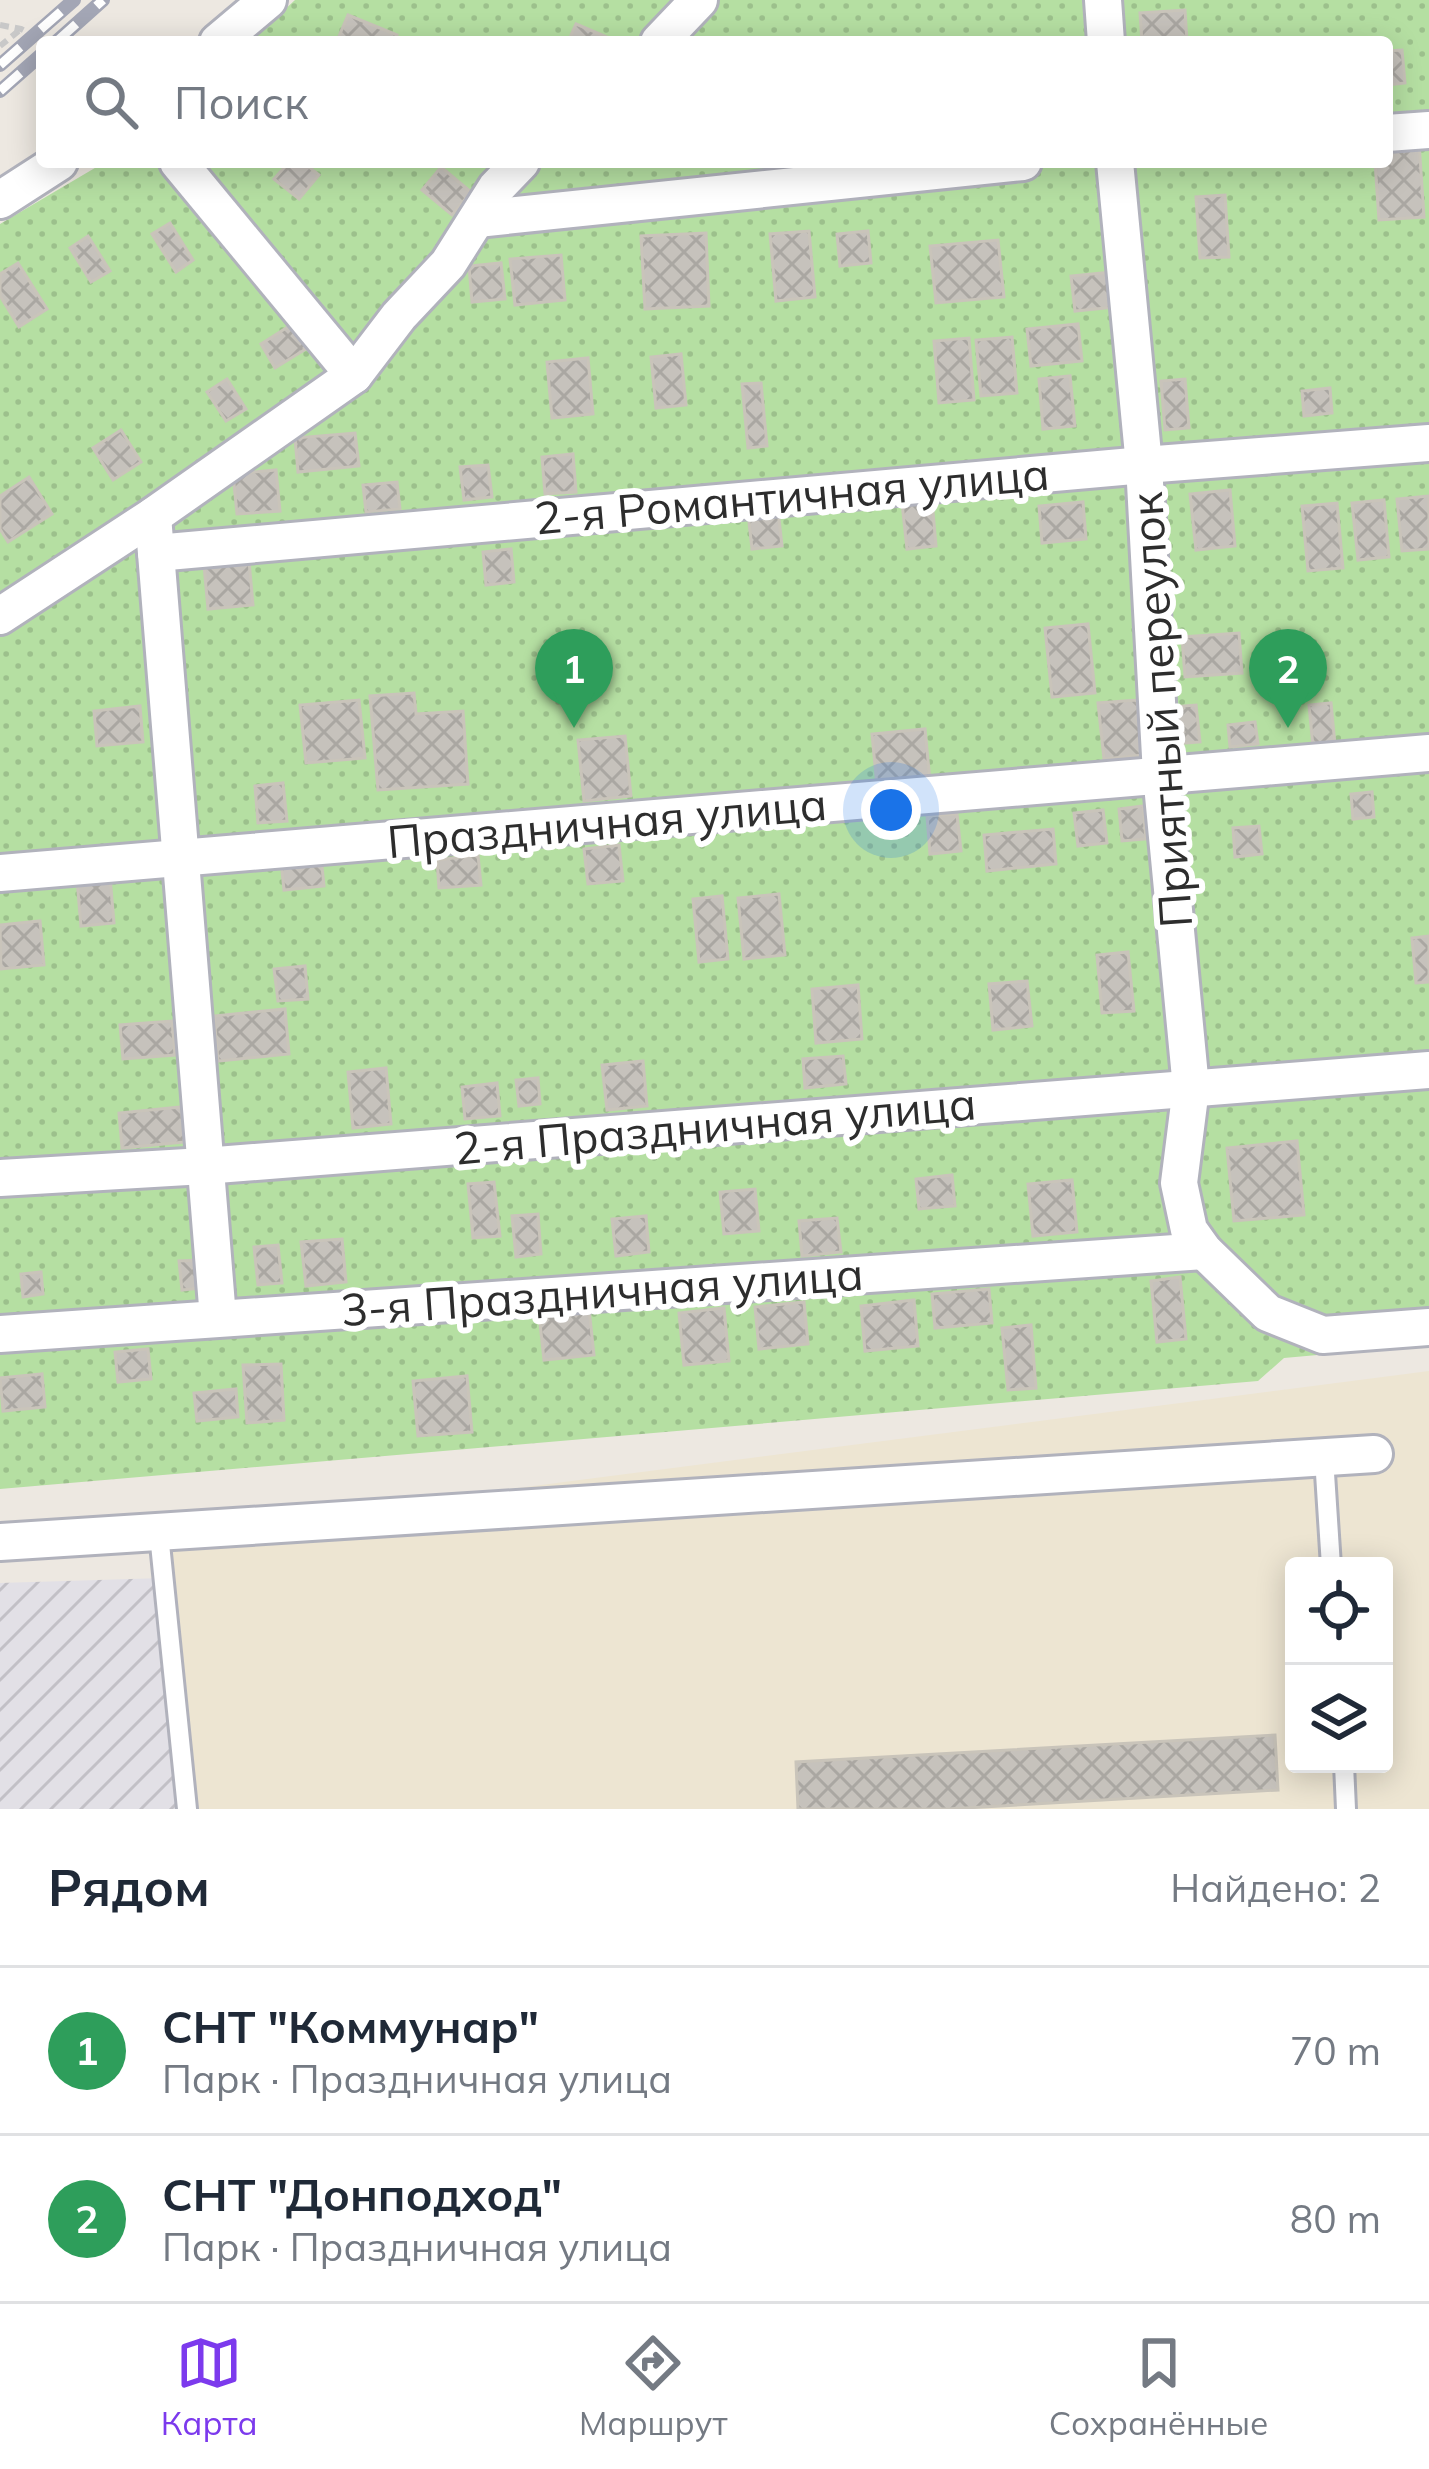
<!DOCTYPE html>
<html lang="ru">
<meta charset="utf-8">
<style>
:root{--surface:#fff;--page:#f6f6f7;--text:#1f2937;--muted:#747a83;--line:#e0e1e3;--accent:#7c3aed}
body{margin:0;font-family:Mulish,sans-serif;background:var(--page);color:var(--text)}
.controls{position:absolute;right:36px;bottom:36px;display:grid;overflow:hidden;border-radius:12px;box-shadow:0 6px 30px #0003}
.controls button{width:108px;height:108px;display:grid;place-items:center;padding:0;border:0;border-bottom:3px solid var(--line);background:var(--surface);color:var(--text);font:60px sans-serif}
.you{position:absolute;left:891px;top:810px;width:42px;height:42px;margin:-30px;border:9px solid #fff;border-radius:50%;background:#1a73e8;box-shadow:0 0 0 18px #1a73e833}
.badge{display:grid;place-items:center;width:78px;height:78px;border-radius:50%;background:var(--accent);color:#fff;font-size:39px;font-weight:700}
.pin{position:absolute;translate:-50% -99px;filter:drop-shadow(0 3px 6px #0008)}
.pin::after{content:'';position:absolute;top:63px;width:42px;height:36px;background:inherit;clip-path:polygon(0 0,100% 0,50% 100%)}
.list{margin:0;padding:0;list-style:none}
h2{display:flex;justify-content:space-between;align-items:center;height:156px;margin:0;padding:0 48px;font-size:51px}
h2 small{font-size:39px;font-weight:400;color:var(--muted)}
.list li{display:grid;grid-template-columns:78px 1fr auto;gap:36px;align-items:center;box-sizing:border-box;height:168px;padding:0 48px;border-top:3px solid var(--line)}
.list b{display:block;font-size:45px;white-space:nowrap}
.list p{margin:0;font-size:39px;white-space:nowrap;color:var(--muted)}
.list em{font-size:39px;font-style:normal;color:var(--muted)}
.icon{flex:none;width:66px;height:66px;fill:none;stroke:currentColor;stroke-width:2;stroke-linecap:round;stroke-linejoin:round}
.map{position:relative;flex:none;width:1429px;height:1809px;overflow:hidden}
.search{position:absolute;background:var(--surface);box-shadow:0 6px 30px #0003;left:36px;right:36px;top:36px;height:132px;display:flex;align-items:center;gap:30px;box-sizing:border-box;padding:0 42px;border-radius:12px;color:var(--muted);font-size:45px}
.sheet{height:492px;background:var(--surface)}
nav{display:flex;justify-content:space-around;align-items:center;box-sizing:border-box;height:168px;border-top:3px solid var(--line);background:var(--surface);font-size:33px;color:var(--muted)}
nav a{display:grid;justify-items:center;gap:6px}
nav .on{color:var(--accent)}
.map>svg:first-child{display:block}
.industrial{fill:url(#industrial-furrows)}
.education{fill:#ede5d2;fill-rule:evenodd}
.green{fill:url(#green-dots)}
.building{fill:url(#building-cross-hatch);stroke:#c9c4ba;stroke-width:3}
.lines{fill:none;stroke-linecap:round;stroke-linejoin:round}
.service-casing{stroke:#b1b2bc;stroke-width:24}
.minor-casing{stroke:#b1b2bc;stroke-width:42}
.path{stroke:#c8c8c8;stroke-width:6;stroke-dasharray:9 6;stroke-linecap:butt}
.service{stroke:#fff;stroke-width:18}
.minor{stroke:#fff;stroke-width:36}
.rail-casing{stroke:#a3a6b5;stroke-width:14}
.rail{stroke:#fff;stroke-width:9;stroke-dasharray:27;stroke-linecap:butt}
.labels{text-anchor:middle;stroke-width:12;stroke-linejoin:round;paint-order:stroke}
.street-label{font-size:45px;fill:#2d2d2d;stroke:#fff}
</style>
<div class="map">
<svg width="1429" height="1809" viewBox="0 0 1429 1809">
<defs>
<pattern id="industrial-furrows" width="10" height="10" patternUnits="userSpaceOnUse" patternTransform="scale(3)"><rect width="10" height="10" fill="#e2e0e6"/><path d="M-1 1l2-2M0 10L10 0M9 11l2-2" fill="none" stroke="#c2c0c6"/></pattern>
<pattern id="green-dots" width="8" height="8" patternUnits="userSpaceOnUse" patternTransform="scale(3)"><rect width="8" height="8" fill="#b5dfa2"/><path d="M2 2h.1M6 6h.1" fill="none" stroke="#9cc08c" stroke-width="1.8" stroke-linecap="round"/></pattern>
<pattern id="building-cross-hatch" width="8" height="8" patternUnits="userSpaceOnUse" patternTransform="scale(3)"><rect width="8" height="8" fill="#c6c2bc"/><path d="M0 0l8 8M0 8l8-8" fill="none" stroke="#aaa7a2"/></pattern>
</defs>
<rect width="100%" height="100%" fill="#ede8e1"/>
<path class="industrial" d="M163,1578l18,231h-181v-226z"/>
<path class="education" d="M1429,1371v438h-1242l-28,-275zM1294,1566h90v198h-90z"/>
<path class="green" d="M295,0h1134v1345l-145,13 -26,23 -1258,108v-1265l105,-62h1282v-120h-1137z"/>
<g class="building">
<path d="M1185,10l2,32h-45l-2,-29z"/>
<path d="M348,15l49,20 -2,7 -58,-1z"/>
<path d="M576,24l38,16 -1,2h-45z"/>
<path d="M1402,50l3,33 -18,2v-34z"/>
<path d="M1419,142l5,75 -45,3 -4,-58h12v-18z"/>
<path d="M289,162h14l16,13 -20,24 -25,-20z"/>
<path d="M441,167l30,25 -19,23 -30,-25z"/>
<path d="M1225,195l4,62 -29,1 -4,-61z"/>
<path d="M170,223l23,37 -17,12 -24,-38z"/>
<path d="M809,231l6,66 -39,4 -6,-67z"/>
<path d="M868,231l3,32 -31,3 -3,-32z"/>
<path d="M706,233l3,73 -64,3 -4,-73z"/>
<path d="M88,236l22,35 -19,11 -21,-34z"/>
<path d="M998,240l6,57 -68,6 -6,-57z"/>
<path d="M561,255l4,45 -50,5 -5,-46z"/>
<path d="M18,263l29,46 -28,18 -19,-31v-22z"/>
<path d="M501,263l4,36 -33,3 -3,-36z"/>
<path d="M1113,272l3,35 -41,4 -4,-35z"/>
<path d="M294,323l15,24 -34,21 -14,-24z"/>
<path d="M1078,324l4,37 -51,5 -4,-37z"/>
<path d="M1012,337l5,56 -36,3 -5,-56z"/>
<path d="M969,338l5,62 -35,3 -5,-62z"/>
<path d="M681,354l5,51 -30,3 -5,-51z"/>
<path d="M588,358l5,56 -41,4 -5,-56z"/>
<path d="M1070,376l5,50 -32,3 -4,-50z"/>
<path d="M227,379l19,30 -20,12 -19,-29z"/>
<path d="M1185,379l4,49 -24,2 -4,-49z"/>
<path d="M761,383l6,63 -19,2 -6,-64z"/>
<path d="M1330,388l2,25 -28,3 -2,-25z"/>
<path d="M121,430l20,32 -28,18 -20,-32z"/>
<path d="M355,433l4,33 -61,6 -3,-34z"/>
<path d="M573,454l3,38 -31,2 -3,-37z"/>
<path d="M488,465l4,32 -28,3 -4,-33z"/>
<path d="M276,470l4,41 -43,3 -4,-40z"/>
<path d="M29,477l23,37 -44,28 -8,-13v-33z"/>
<path d="M397,482l3,27 -34,3 -3,-27z"/>
<path d="M1230,490l5,56 -39,4 -6,-56z"/>
<path d="M1429,496v53l-27,2 -5,-52z"/>
<path d="M932,500l4,46 -29,3 -5,-46z"/>
<path d="M1384,500l5,57 -31,3 -6,-57z"/>
<path d="M1083,502l3,37 -44,4 -3,-37z"/>
<path d="M1337,503l6,65 -35,3 -6,-65z"/>
<path d="M778,510l4,36 -30,3 -4,-36z"/>
<path d="M511,549l3,33 -28,3 -3,-33z"/>
<path d="M249,561l4,44 -45,4 -4,-44z"/>
<path d="M1088,624l7,69 -43,4 -7,-69z"/>
<path d="M1239,633l3,40 -57,4 -3,-40z"/>
<path d="M414,693l2,21 47,-3 5,73 -90,6 -8,-94z"/>
<path d="M359,700l6,58 -59,5 -6,-58z"/>
<path d="M1137,700l6,55 -39,4 -6,-56z"/>
<path d="M1331,703l4,42 -22,2 -4,-42z"/>
<path d="M1196,705l4,37 -25,2 -4,-37z"/>
<path d="M140,706l3,36 -46,4 -3,-35z"/>
<path d="M1255,722l3,22 -28,3 -2,-22z"/>
<path d="M925,729l5,52 -53,5 -5,-52z"/>
<path d="M625,736l6,60 -47,5 -6,-61z"/>
<path d="M283,783l4,38 -29,2 -3,-37z"/>
<path d="M1372,792l2,25 -21,2 -2,-25z"/>
<path d="M1143,806l3,33 -24,2 -3,-32z"/>
<path d="M1103,810l4,33 -29,3 -4,-33z"/>
<path d="M957,814l4,37 -31,3 -3,-38z"/>
<path d="M1259,826l3,28 -27,3 -2,-29z"/>
<path d="M1053,829l3,35 -69,7 -3,-36z"/>
<path d="M619,845l4,36 -35,3 -4,-35z"/>
<path d="M478,855l3,30 -42,3 -2,-28z"/>
<path d="M321,857l3,29 -40,4 -3,-29z"/>
<path d="M110,877l4,46 -33,3 -4,-46z"/>
<path d="M779,894l6,61 -41,4 -6,-61z"/>
<path d="M722,896l6,63 -29,3 -6,-63z"/>
<path d="M40,921l4,44 -43,4 -1,-44z"/>
<path d="M1429,936v46l-13,1 -4,-45z"/>
<path d="M1128,952l6,59 -32,2 -5,-58z"/>
<path d="M305,966l3,33 -30,2 -4,-32z"/>
<path d="M1027,981l5,45 -39,4 -4,-46z"/>
<path d="M858,985l4,54 -46,4 -4,-54z"/>
<path d="M285,1009l4,45 -71,7 -4,-45z"/>
<path d="M172,1021l3,34 -52,4 -3,-34z"/>
<path d="M843,1056l3,28 -41,4 -2,-29z"/>
<path d="M643,1061l4,45 -40,4 -5,-45z"/>
<path d="M386,1068l5,56 -38,4 -5,-56z"/>
<path d="M538,1078l2,26 -21,2 -3,-26z"/>
<path d="M497,1083l3,33 -35,3 -3,-32z"/>
<path d="M181,1107l4,35 -63,6 -3,-35z"/>
<path d="M1297,1141l7,74 -70,6 -7,-73z"/>
<path d="M952,1175l3,31 -36,3 -3,-30z"/>
<path d="M1072,1180l5,52 -44,4 -5,-52z"/>
<path d="M494,1182l6,54 -27,2 -5,-54z"/>
<path d="M755,1189l4,42 -35,3 -4,-42z"/>
<path d="M538,1214l3,40 -25,3 -4,-41z"/>
<path d="M646,1216l3,36 -33,4 -4,-37z"/>
<path d="M837,1218l4,34 -39,4 -3,-35z"/>
<path d="M342,1239l4,43 -40,4 -5,-44z"/>
<path d="M278,1245l4,38 -24,2 -4,-38z"/>
<path d="M199,1260l2,28 -19,2 -3,-29z"/>
<path d="M41,1272l2,22 -20,3 -2,-23z"/>
<path d="M1180,1277l6,62 -29,3 -6,-61z"/>
<path d="M989,1289l3,34 -57,5 -3,-34z"/>
<path d="M914,1300l4,46 -53,5 -4,-45z"/>
<path d="M804,1302l4,42 -49,5 -4,-42z"/>
<path d="M724,1308l5,53 -45,4 -5,-52z"/>
<path d="M589,1309l5,46 -50,5 -5,-46z"/>
<path d="M1031,1325l5,63 -28,2 -6,-62z"/>
<path d="M148,1349l3,30 -33,3 -3,-30z"/>
<path d="M281,1364l3,56 -37,3 -4,-58z"/>
<path d="M42,1374l3,33 -42,4 -3,-33z"/>
<path d="M467,1376l5,56 -54,4 -5,-55z"/>
<path d="M236,1389l2,28 -41,4 -3,-28z"/>
<path d="M1275,1735l3,55 -330,19h-150l-2,-47z"/>
</g>
<g class="lines">
<g class="service-casing">
<g id="service">
<path d="M1324,1458l7,108"/>
<path d="M159,1534l28,275"/>
<path d="M1344,1764l2,45"/>
</g>
</g>
<g class="minor-casing">
<g id="minor">
<path d="M1103,0l3,42"/>
<path d="M218,42l50,-42"/>
<path d="M659,42l40,-42"/>
<path d="M1387,133l42,-3"/>
<path d="M178,162l176,213"/>
<path d="M1115,162l29,303 17,309 30,314 -12,95 10,47 15,21 64,62 55,22 106,-8"/>
<path d="M0,200l59,-38"/>
<path d="M477,219l546,-57"/>
<path d="M153,516l65,802"/>
<path d="M156,553l988,-88 285,-22"/>
<path d="M0,616l153,-100 201,-141 45,-59 49,-52 48,-76 25,-26"/>
<path d="M0,873l1429,-120"/>
<path d="M0,1178l204,-12 1225,-96"/>
<path d="M0,1334l1204,-83"/>
<path d="M0,1542l1374,-88"/>
</g>
</g>
<g class="path">
<path d="M0,25l21,4 25,13"/>
<path d="M0,46l21,-17"/>
</g>
<use href="#service" class="service"/>
<use href="#minor" class="minor"/>
<g class="rail-casing">
<g id="rail">
<path d="M56,42l47,-42"/>
<path d="M0,65l74,-65"/>
<path d="M0,91l42,-37"/>
</g>
</g>
<use href="#rail" class="rail"/>
</g>
<g class="labels">
<g class="street-label">
<text transform="translate(792 496) rotate(-5)" y="16">2-я Романтичная улица</text>
<text transform="translate(1161 710) rotate(-94)" y="16">Приятный переулок</text>
<text transform="translate(607 823) rotate(-5)" y="16">Праздничная улица</text>
<text transform="translate(715 1126) rotate(-5)" y="16">2-я Праздничная улица</text>
<text transform="translate(602 1292) rotate(-4)" y="16">3-я Праздничная улица</text>
</g>
</g>
</svg>
<div class="controls">
<button><svg class="icon" aria-label="locate" viewBox="0 0 24 24"><circle cx="12" cy="12" r="6"/><path d="M12 2v4M12 18v4M2 12h4M18 12h4"/></svg></button>
<button><svg class="icon" aria-label="layers" viewBox="0 0 24 24"><path d="M12 4l9 5-9 5-9-5zM3 14l9 5 9-5"/></svg></button>
</div>
<div class="you"></div>
<div class="pin badge" style="left:574px;top:728px;background:#2e9e5b">1</div>
<div class="pin badge" style="left:1288px;top:728px;background:#2e9e5b">2</div>
<div class="search"><svg class="icon" aria-label="search" viewBox="0 0 24 24"><circle cx="10" cy="10" r="6"/><path d="M15 15l6 6"/></svg>Поиск</div>
</div>
<section class="sheet">
<h2>Рядом<small>Найдено: 2</small></h2>
<ul class="list">
<li><span class="badge" style="background:#2e9e5b">1</span><div><b>СНТ &quot;Коммунар&quot;</b><p>Парк · Праздничная улица</p></div><em>70 m</em></li>
<li><span class="badge" style="background:#2e9e5b">2</span><div><b>СНТ &quot;Донподход&quot;</b><p>Парк · Праздничная улица</p></div><em>80 m</em></li>
</ul>
</section>
<nav>
<a class="on"><svg class="icon" aria-label="map" viewBox="0 0 24 24"><path d="M3 6l6-2 6 2 6-2v14l-6 2-6-2-6 2zM9 4v14M15 6v14"/></svg>Карта</a>
<a><svg class="icon" aria-label="directions" viewBox="0 0 24 24"><path d="M12 3l9 9-9 9-9-9zM9 14v-3h6M13 9l2 2-2 2"/></svg>Маршрут</a>
<a><svg class="icon" aria-label="saved" viewBox="0 0 24 24"><path d="M7 4h10v16l-5-4-5 4z"/></svg>Сохранённые</a>
</nav>
